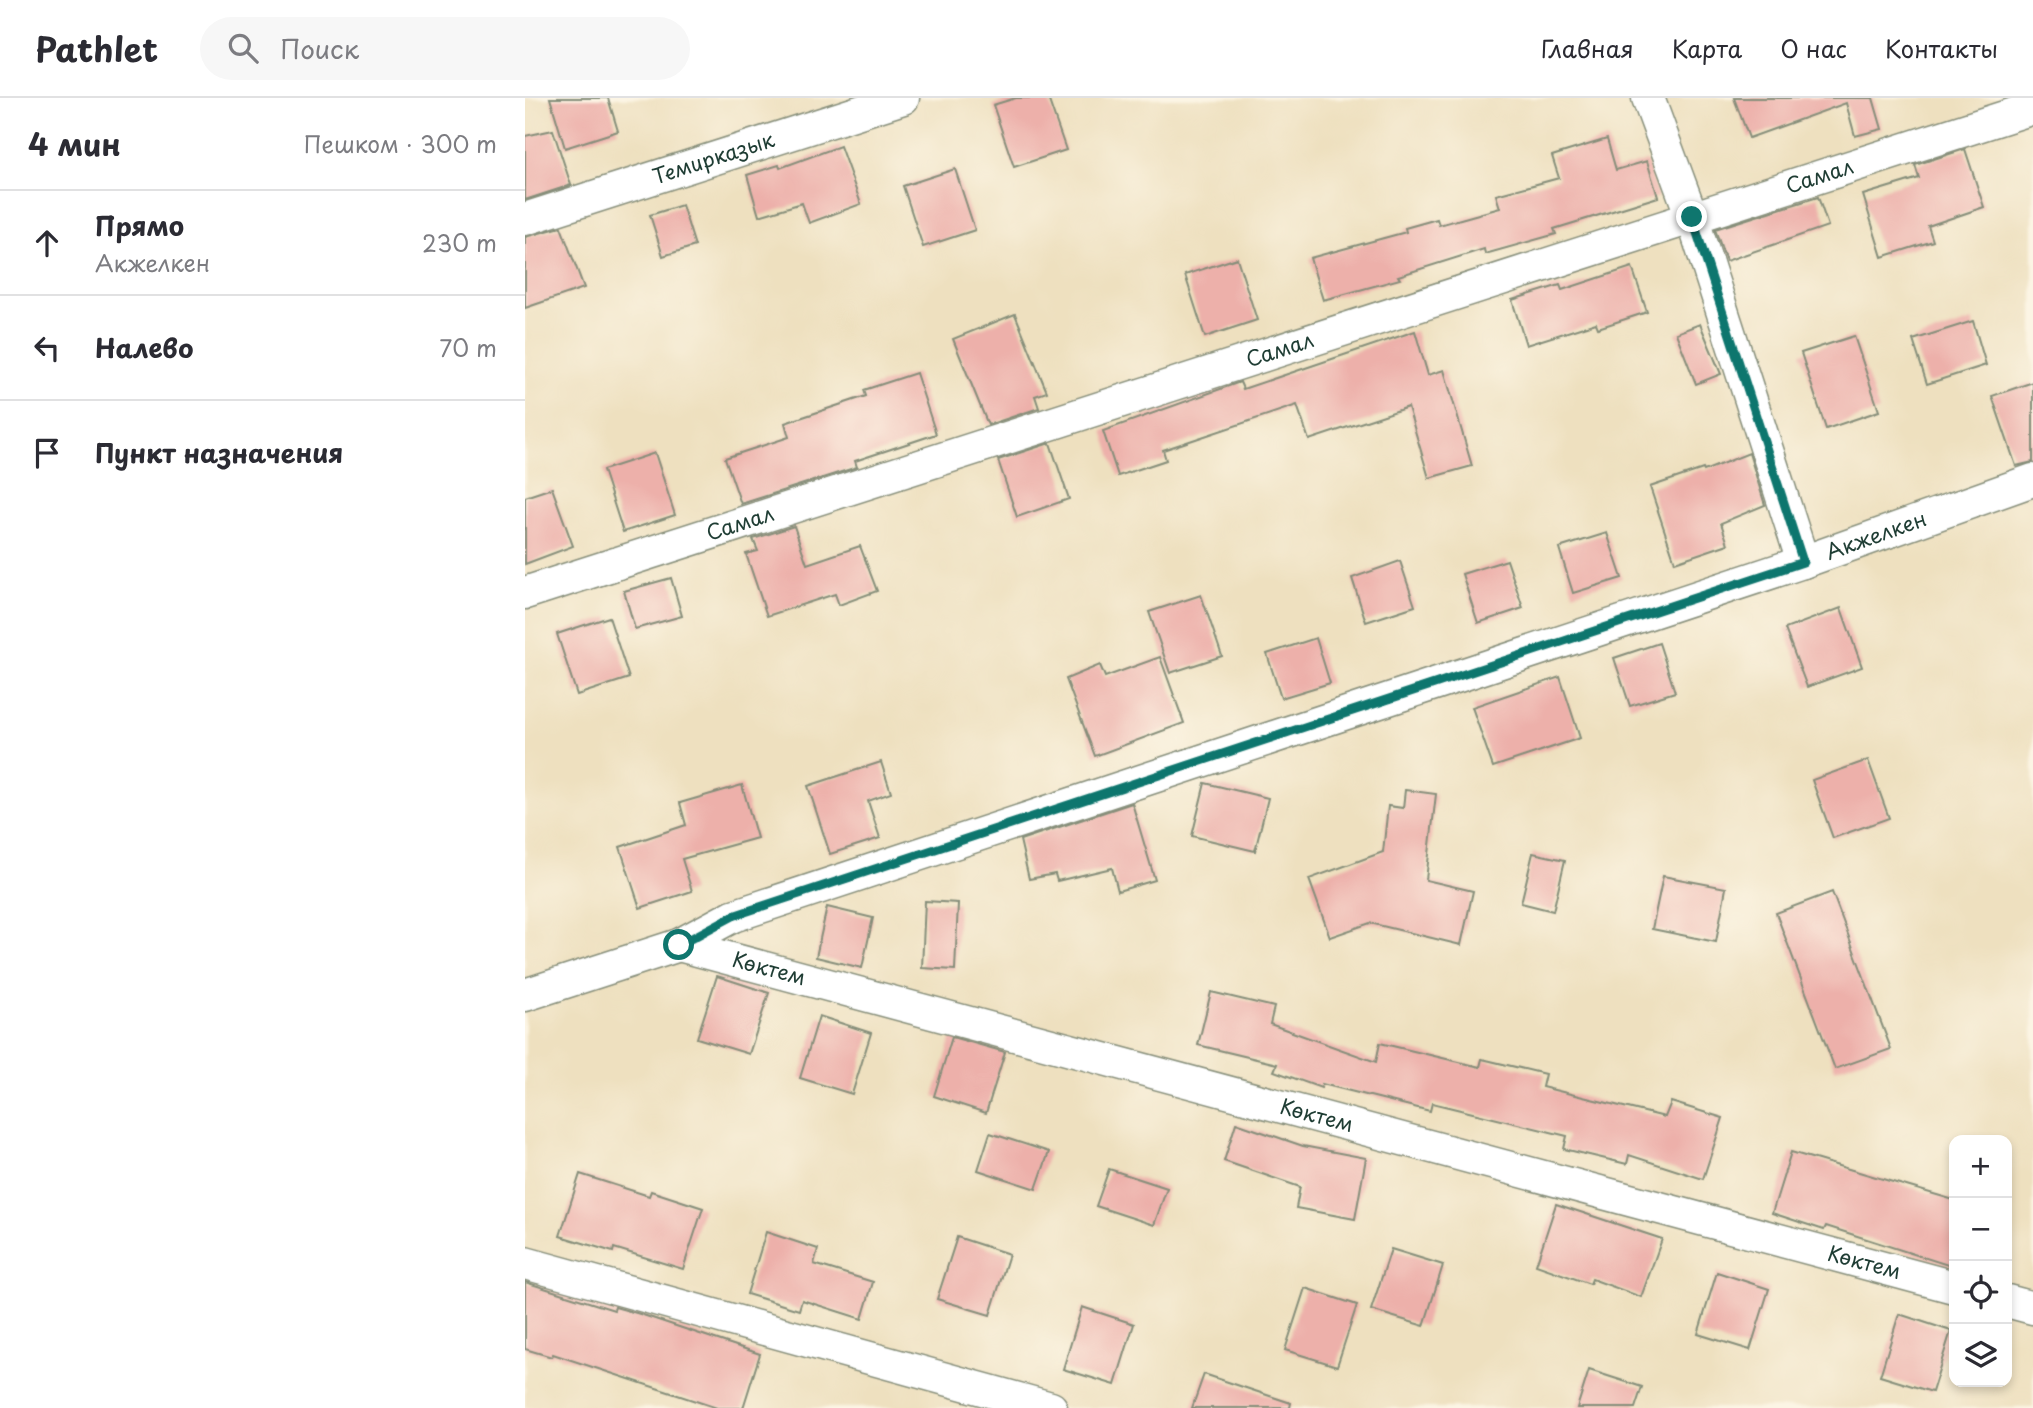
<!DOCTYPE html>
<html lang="ru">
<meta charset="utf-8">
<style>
:root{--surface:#fff;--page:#f7f7f7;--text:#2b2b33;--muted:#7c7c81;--line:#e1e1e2}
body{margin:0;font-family:"Playpen Sans",sans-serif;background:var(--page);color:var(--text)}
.controls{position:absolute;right:21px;bottom:21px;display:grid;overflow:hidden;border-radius:14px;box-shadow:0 4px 10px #0003}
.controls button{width:63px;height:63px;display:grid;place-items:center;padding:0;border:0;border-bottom:2px solid var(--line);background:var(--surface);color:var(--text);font:35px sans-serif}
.stop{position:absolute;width:21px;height:21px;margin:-16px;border:5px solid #0f766e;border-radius:50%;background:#fff}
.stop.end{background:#0f766e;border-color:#fff;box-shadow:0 2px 7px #0008}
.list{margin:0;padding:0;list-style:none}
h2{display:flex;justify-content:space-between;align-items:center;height:91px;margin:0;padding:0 28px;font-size:30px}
h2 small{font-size:23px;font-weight:400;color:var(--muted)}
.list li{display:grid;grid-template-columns:46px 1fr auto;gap:21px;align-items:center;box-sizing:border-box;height:105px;padding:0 28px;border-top:2px solid var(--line)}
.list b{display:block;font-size:26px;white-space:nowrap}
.list p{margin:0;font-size:23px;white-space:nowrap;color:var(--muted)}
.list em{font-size:23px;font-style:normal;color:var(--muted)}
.icon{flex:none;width:38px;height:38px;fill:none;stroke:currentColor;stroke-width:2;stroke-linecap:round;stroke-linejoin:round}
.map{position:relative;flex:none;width:1508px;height:1310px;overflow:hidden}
header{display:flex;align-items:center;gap:42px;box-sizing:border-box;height:98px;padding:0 35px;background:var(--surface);border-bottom:2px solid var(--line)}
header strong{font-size:33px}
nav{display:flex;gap:38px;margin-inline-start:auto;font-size:24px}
.search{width:490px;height:63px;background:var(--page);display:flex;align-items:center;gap:18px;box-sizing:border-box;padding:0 24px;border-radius:38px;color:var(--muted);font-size:26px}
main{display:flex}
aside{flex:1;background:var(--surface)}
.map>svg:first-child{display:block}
.building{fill:#edb0aa}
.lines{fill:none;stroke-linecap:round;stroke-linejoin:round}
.minor-casing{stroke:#868e7a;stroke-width:35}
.minor{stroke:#fff;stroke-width:32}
.route{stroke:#0f766e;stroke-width:9}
.labels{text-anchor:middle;stroke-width:6;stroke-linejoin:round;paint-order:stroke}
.street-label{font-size:21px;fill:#1f3d34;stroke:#fcf5e5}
</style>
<header>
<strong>Pathlet</strong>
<div class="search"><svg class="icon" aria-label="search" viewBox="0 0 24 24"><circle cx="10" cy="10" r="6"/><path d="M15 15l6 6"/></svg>Поиск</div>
<nav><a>Главная</a><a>Карта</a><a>О нас</a><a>Контакты</a></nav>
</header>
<main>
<aside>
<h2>4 мин<small>Пешком · 300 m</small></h2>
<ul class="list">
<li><svg class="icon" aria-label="ahead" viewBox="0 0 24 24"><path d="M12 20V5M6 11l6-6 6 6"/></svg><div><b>Прямо</b><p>Акжелкен</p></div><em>230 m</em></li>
<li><svg class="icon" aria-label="left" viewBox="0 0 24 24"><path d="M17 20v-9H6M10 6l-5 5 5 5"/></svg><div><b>Налево</b></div><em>70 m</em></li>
<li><svg class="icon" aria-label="arrive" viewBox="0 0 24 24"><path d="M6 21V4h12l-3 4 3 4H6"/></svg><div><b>Пункт назначения</b></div></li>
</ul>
</aside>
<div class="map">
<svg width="1508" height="1310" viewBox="0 0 1508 1310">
<rect width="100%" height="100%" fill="#fcf5e5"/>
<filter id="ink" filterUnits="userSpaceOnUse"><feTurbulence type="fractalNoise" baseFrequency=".0143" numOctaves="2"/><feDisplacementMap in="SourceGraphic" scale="14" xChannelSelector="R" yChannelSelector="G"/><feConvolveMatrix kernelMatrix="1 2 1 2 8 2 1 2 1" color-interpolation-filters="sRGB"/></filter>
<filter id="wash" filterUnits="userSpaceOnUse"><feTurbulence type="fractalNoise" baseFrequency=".00686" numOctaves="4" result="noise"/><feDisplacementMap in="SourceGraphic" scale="28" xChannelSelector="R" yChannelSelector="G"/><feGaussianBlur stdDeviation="1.57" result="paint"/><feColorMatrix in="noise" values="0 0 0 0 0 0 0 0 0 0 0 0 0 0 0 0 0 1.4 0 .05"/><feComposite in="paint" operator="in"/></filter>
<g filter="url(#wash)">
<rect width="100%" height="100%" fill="#eee0bf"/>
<g id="blocks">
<g class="building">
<path d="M25,0h58l10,33 -53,17z"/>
<path d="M491,0h32l18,52 -52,17 -21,-62z"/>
<path d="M1209,0h139l9,31 -27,7 -9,-33 -97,35z"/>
<path d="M28,32l18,55 -46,15v-64z"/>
<path d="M1082,41l9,31 31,-9 11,36 -104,32 2,5 -71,20 -1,-5 -86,27 2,3 -77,21 -13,-42 96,-26 -1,-4 32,-9 2,6 61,-17 -4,-13 63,-17 -7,-22z"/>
<path d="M315,48l21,58 -52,19 -7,-20 -43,13 -12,-41 32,-10 1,3z"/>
<path d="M1440,51l19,58 -56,19 5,15 -51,16 -19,-62 56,-17 -4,-13z"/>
<path d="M430,71l20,61 -52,17 -20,-61z"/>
<path d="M1293,99l10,29 -102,35 -11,-32z"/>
<path d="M157,107l13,41 -32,10 -13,-41z"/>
<path d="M36,129l23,61 -59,20v-71z"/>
<path d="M712,160l20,62 -52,17 -20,-62z"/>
<path d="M1107,169l15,45 -49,16 -2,-5 -70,22 -14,-45 48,-15 2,5z"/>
<path d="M490,216l32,78 -12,4 4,12 -51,17 -35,-86z"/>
<path d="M1448,223l13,44 -59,19 -14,-44z"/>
<path d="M1175,226l21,50 -25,10 -20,-51z"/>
<path d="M890,233l13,44 16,-5 28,96 -43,12 -21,-71 -99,33 -12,-35 -134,45 3,10 -48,16 -15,-45 137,-49 3,7z"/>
<path d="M1329,238l25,75 -53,18 -25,-76z"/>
<path d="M391,275l20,61 -81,27 2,6 -116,37 -16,-46 64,-21 -4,-14 81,-27 -2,-6z"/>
<path d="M1508,284v80l-17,4 -24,-70z"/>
<path d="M525,345l19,56 -52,18 -19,-57z"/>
<path d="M130,355l20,62 -52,17 -20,-62z"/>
<path d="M1224,355l16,52 -44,18 7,21 -53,18 -25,-75 53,-18 1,2z"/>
<path d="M27,390l21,58 -48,18v-67z"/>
<path d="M269,428l13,38 53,-18 17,45 -38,14 -4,-11 -68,22 -21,-62 12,-3 -5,-12z"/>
<path d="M1082,435l15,45 -49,15 -14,-45z"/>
<path d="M982,462l16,48 -45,15 -16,-49z"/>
<path d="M875,463l15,45 -49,16 -14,-44z"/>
<path d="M146,480l11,38 -47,13 -11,-38z"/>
<path d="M676,497l21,61 -52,17 -21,-61z"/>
<path d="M1316,510l21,59 -55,20 -22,-58z"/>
<path d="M84,519l20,61 -52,17 -20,-61z"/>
<path d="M791,540l14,45 -49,15 -14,-44z"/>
<path d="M1134,545l16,49 -45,14 -16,-48z"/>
<path d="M635,559l24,66 -89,33 -29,-77 34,-14 5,12z"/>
<path d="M1035,579l20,61 -87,29 -21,-60z"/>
<path d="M1343,662l21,58 -56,20 -21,-58z"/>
<path d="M356,664l10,31 -23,8 12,37 -50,16 -22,-68z"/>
<path d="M680,685l63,15 -13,53 -63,-15z"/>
<path d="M217,687l15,53 -75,21 10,32 -52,17 -20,-61 66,-22 -6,-22z"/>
<path d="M880,692l31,4 -10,86 47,11 -12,54 -91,-22 -40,14 -21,-58 74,-27 5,-46 15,2z"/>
<path d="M607,705l23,77 -37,11 -6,-23 -55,13 -2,-7 -26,5 -9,-39z"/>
<path d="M1008,755l32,7 -12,51 -32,-8z"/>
<path d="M1138,778l63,12 -10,54 -64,-13z"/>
<path d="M1307,794l59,157 -56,20 -59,-156z"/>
<path d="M400,803l33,2 -3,67 -33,-2z"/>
<path d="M302,809l46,11 -11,50 -46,-11z"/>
<path d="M192,878l52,17 -20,61 -52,-16z"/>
<path d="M686,894l63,15 -4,17 106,38 4,-19 100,24 2,-8 63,15 -3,13 123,30 6,-15 52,16 -20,61 -74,-24 -2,9 -63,-15 3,-13 -135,-33 -2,8 -108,-27 -1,4 -47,-17 3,-7 -79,-19z"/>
<path d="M294,918l52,17 -19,61 -52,-16z"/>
<path d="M427,939l53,15 -19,61 -52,-17z"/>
<path d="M711,1025l67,23 63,12 -11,61 -59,-11 4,-21 -76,-26z"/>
<path d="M465,1035l59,19 -13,37 -58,-19z"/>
<path d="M1266,1054l163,48v67l-128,-41 -2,4 -52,-17z"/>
<path d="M584,1071l58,19 -13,37 -58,-19z"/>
<path d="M55,1076l69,22 2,-5 52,17 -20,61 -69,-21 -1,4 -53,-16z"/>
<path d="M1031,1106l106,35 -21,58 -49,-18 -2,5 -54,-19z"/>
<path d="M241,1134l52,17 -4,15 59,18 -11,37 -60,-19 -3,10 -52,-16z"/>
<path d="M432,1139l52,17 -19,61 -53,-16z"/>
<path d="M866,1151l52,16 -19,61 -53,-16z"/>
<path d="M1192,1174l52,17 -19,61 -52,-16z"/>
<path d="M0,1184l89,28 1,-3 25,7 120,40 -17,54h-26l-164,-54 -1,3 -27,-8z"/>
<path d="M780,1190l52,17 -20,61 -52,-16z"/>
<path d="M557,1209l52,17 -19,61 -52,-16z"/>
<path d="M1374,1216l52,17 -19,61 -52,-16z"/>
<path d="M1064,1272l53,17 -7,21h-58z"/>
<path d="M679,1276l87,29 -1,5h-98z"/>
</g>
</g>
</g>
<g filter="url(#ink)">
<use href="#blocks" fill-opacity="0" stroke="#868e7a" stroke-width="2"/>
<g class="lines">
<g class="minor-casing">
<g id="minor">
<path d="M1123,0l44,119 111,345"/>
<path id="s1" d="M0,121l378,-121"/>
<path id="s2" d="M0,495l1508,-485"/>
<path id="s3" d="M154,847l1275,342"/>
<path id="s4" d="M0,897l154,-50 54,-29 1070,-354 230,-82"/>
<path d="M0,1165l526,145"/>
<path d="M1482,1203l26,7"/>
</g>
</g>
<use href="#minor" class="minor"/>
</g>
</g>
<g class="lines" filter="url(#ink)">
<path class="route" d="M154,847l54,-29 1070,-354 -111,-345"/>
</g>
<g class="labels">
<g class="street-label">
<text dy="7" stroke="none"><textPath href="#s1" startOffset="198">Темирказык</textPath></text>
<text dy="7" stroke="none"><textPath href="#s2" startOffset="1360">Самал</textPath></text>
<text dy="7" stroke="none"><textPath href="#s2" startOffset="793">Самал</textPath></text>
<text dy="7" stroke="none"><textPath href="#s2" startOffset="226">Самал</textPath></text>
<text dy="7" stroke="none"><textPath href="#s4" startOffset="1428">Акжелкен</textPath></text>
<text dy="7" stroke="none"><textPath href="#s3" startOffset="93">Көктем</textPath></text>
<text dy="7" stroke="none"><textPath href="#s3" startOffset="660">Көктем</textPath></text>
<text dy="7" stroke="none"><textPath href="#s3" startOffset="1227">Көктем</textPath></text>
</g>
</g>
</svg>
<div class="controls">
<button>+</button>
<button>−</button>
<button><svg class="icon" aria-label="locate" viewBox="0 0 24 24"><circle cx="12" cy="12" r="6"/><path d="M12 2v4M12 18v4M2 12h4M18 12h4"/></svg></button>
<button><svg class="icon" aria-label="layers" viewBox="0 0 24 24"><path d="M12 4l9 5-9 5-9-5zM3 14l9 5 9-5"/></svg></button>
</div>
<div class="stop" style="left:154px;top:847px"></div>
<div class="stop end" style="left:1167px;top:119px"></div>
</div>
</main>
